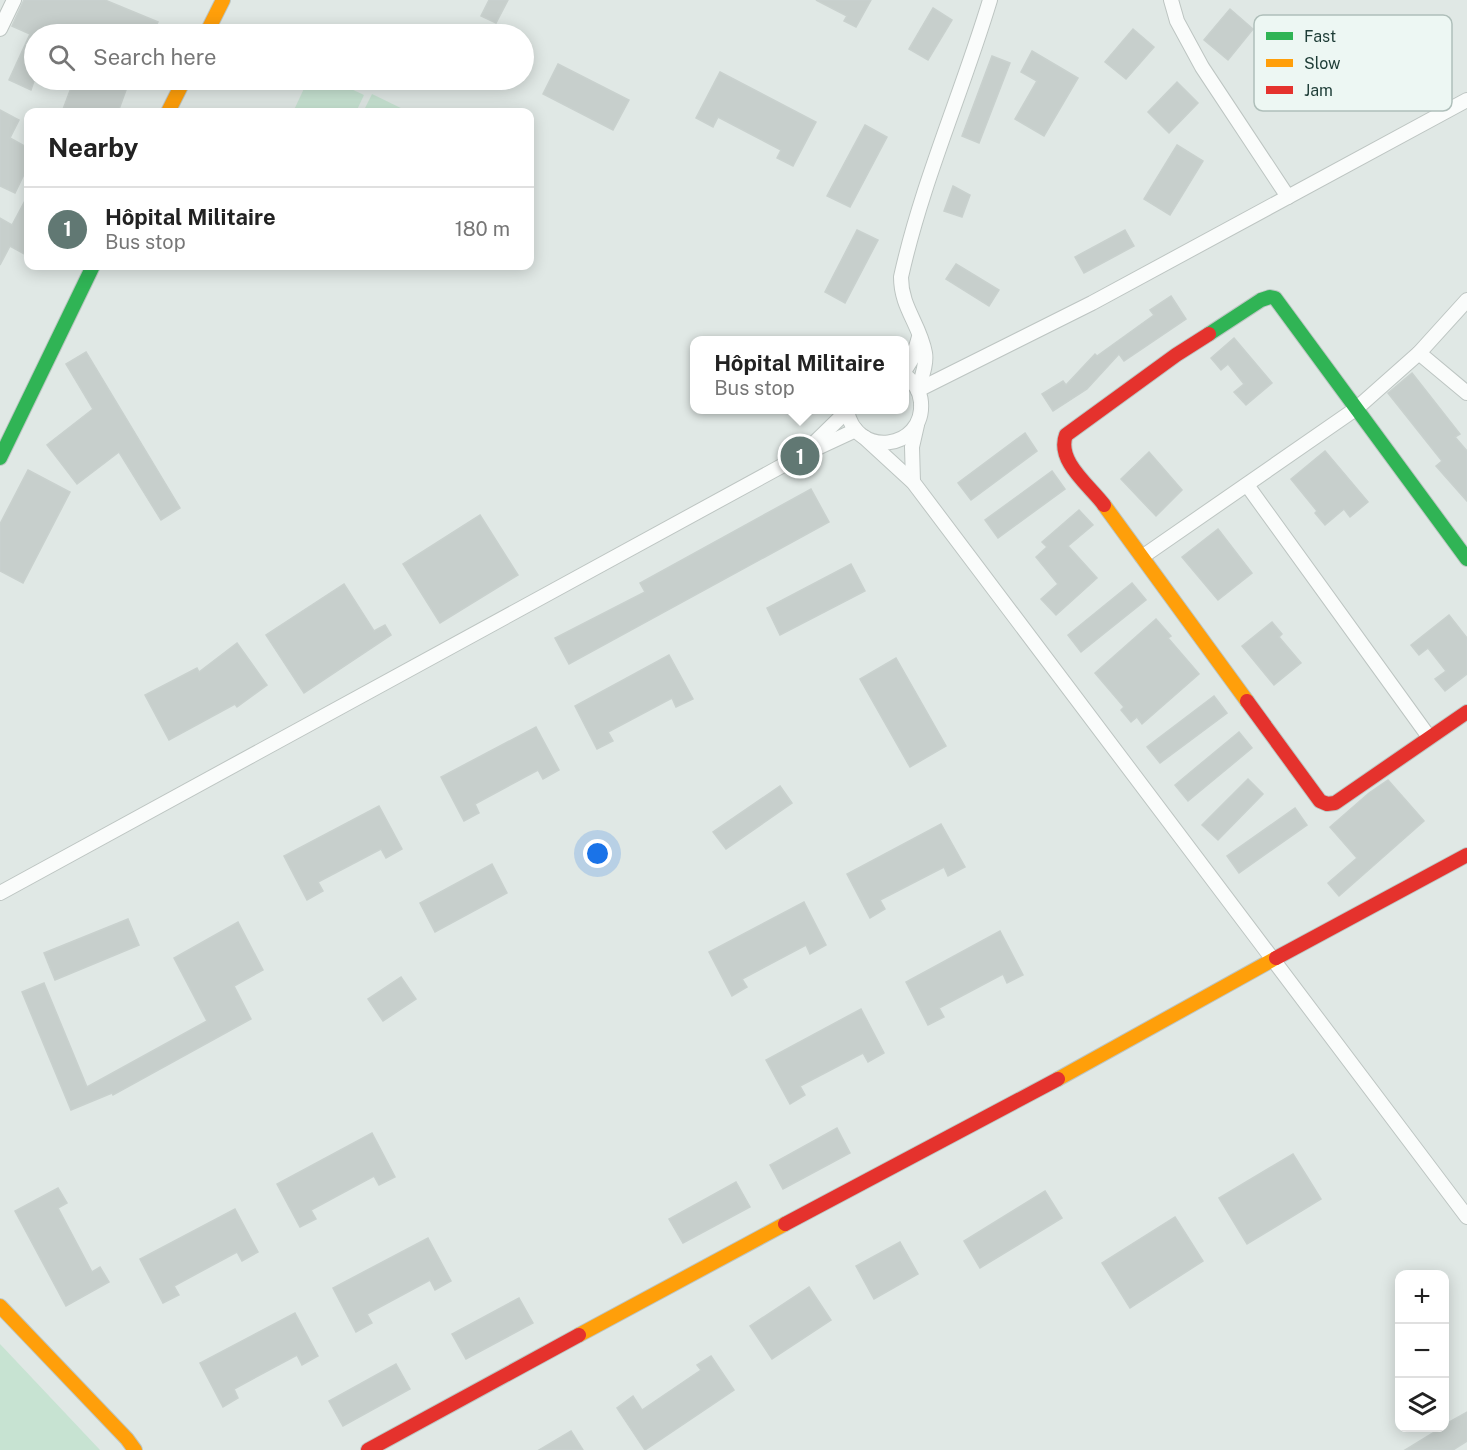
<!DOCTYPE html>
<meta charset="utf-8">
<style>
:root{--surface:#fff;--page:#f2f2f2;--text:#222;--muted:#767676;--line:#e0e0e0;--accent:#617873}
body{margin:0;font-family:"Public Sans",sans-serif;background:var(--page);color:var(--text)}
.controls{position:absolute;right:18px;bottom:18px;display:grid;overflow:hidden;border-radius:12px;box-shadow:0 3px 15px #0003}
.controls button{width:54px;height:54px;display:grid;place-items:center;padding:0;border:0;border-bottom:2px solid var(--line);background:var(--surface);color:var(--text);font:30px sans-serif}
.you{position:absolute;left:598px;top:854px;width:21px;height:21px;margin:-15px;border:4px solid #fff;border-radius:50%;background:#1a73e8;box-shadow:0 0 0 9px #1a73e833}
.badge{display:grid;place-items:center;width:39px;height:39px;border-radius:50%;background:var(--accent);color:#fff;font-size:20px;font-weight:700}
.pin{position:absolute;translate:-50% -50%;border:3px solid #fff;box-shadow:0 2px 6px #0006}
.popup{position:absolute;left:690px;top:336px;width:219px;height:78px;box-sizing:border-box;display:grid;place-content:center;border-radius:12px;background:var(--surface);filter:drop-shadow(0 2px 4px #0005);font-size:20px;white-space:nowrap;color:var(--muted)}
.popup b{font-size:22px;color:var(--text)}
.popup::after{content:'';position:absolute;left:50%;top:100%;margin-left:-12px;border:12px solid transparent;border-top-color:var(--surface)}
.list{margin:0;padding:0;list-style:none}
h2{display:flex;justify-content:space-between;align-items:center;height:78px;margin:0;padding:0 24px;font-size:26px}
h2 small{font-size:20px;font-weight:400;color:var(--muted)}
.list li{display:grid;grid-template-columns:39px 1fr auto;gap:18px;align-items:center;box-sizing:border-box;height:84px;padding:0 24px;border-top:2px solid var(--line)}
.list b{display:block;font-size:22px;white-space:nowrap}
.list p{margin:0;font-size:20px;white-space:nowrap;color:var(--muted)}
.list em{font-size:20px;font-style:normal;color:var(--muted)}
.icon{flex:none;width:33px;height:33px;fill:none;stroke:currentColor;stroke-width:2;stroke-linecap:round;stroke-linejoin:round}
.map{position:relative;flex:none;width:1467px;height:1450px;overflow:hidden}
.search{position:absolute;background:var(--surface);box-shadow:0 3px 15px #0003;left:24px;top:24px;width:510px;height:66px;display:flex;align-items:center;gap:15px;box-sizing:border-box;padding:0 21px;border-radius:33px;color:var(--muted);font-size:22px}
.panel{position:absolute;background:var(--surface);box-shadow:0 3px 15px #0003;left:24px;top:108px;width:510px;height:162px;border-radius:12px}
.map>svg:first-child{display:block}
.green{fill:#c7e3d2}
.building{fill:#c7cfcc;stroke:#c9d1ce;stroke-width:1.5}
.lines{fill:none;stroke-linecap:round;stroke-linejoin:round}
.street-casing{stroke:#bdc5c2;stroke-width:16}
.fast-casing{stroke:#bcc6c3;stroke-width:16}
.slow-casing{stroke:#bcc6c3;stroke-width:16}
.jam-casing{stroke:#bcc6c3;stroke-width:16}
.street{stroke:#fafcfb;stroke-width:14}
.fast{stroke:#30b455;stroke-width:14}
.slow{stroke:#ff9f0a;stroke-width:14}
.jam{stroke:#e5322d;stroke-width:14}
.key{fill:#edf7f3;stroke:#afbfba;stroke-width:1.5}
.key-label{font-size:16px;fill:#1d3c36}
</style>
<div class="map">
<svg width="1467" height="1450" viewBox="0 0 1467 1450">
<rect width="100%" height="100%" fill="#e0e8e5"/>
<g class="green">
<path d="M308,80h24l32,15 -8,17h-63z"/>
<path d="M372,94l35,17 -1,1h-43z"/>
<path d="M0,1344l100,106h-100z"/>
</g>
<g class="building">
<path d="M24,0h81l53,22 -6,12h-78l-12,-5 -3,5h-25v47l-3,9 -22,-10 21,-46 -18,-8z"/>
<path d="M489,0h19l-12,23 -15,-7z"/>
<path d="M816,0h55l-15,27 -12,-6 3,-5z"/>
<path d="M933,8l19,12 -24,40 -19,-11z"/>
<path d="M1230,9l23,20 -25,31 -24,-20z"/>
<path d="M1133,29l21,18 -28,32 -21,-17z"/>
<path d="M1032,51l46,27 -34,58 -29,-17 22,-38 -16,-9z"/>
<path d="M992,56l18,7 -31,80 -17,-7z"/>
<path d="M558,64l71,36 -16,30 -70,-36z"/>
<path d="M720,72l96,50 -23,44 -16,-8 4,-8 -63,-33 -5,10 -17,-9z"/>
<path d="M74,80l25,7 2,-6 25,9 -8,22h-56z"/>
<path d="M1177,82l21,21 -29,30 -21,-21z"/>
<path d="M0,110l19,10 -9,18 18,10v18l-13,27 -15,-7z"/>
<path d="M865,125l22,12 -37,70 -23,-11z"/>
<path d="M1177,145l26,16 -33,54 -26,-16z"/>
<path d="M953,186l17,9 -8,22 -18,-6z"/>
<path d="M28,195v61l-18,-10 -10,19v-47l12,7z"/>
<path d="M857,230l21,10 -33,63 -20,-11z"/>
<path d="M1125,230l9,16 -50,27 -9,-16z"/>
<path d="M956,264l43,26 -10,16 -43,-27z"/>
<path d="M1171,296l15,23 -62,42 -5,-7 -32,35 -34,22 -11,-17 21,-13 3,4 29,-31 2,2 57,-41 -4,-5z"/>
<path d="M1234,338l38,45 -26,22 -12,-13 10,-8 -16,-20 -7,6 -10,-12z"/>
<path d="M86,352l94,156 -19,12 -42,-68 -42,32 -30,-39 46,-36 -27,-45z"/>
<path d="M1412,373l48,61 -5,3 12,14v50l-31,-35 6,-5 -54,-68z"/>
<path d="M1025,433l12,18 -66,49 -13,-17z"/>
<path d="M1325,451l43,51 -18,15 -6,-8 -19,16 -10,-12 2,-2 -26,-32z"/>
<path d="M1149,452l33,38 -26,26 -35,-37z"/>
<path d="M28,470l42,22 -47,91 -23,-12v-47z"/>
<path d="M1052,471l13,18 -67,49 -13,-18z"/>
<path d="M811,489l18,33 -260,142 -14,-26 90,-46 -5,-9z"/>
<path d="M1079,510l14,15 -25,21 29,32 -41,37 -15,-16 17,-15 -22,-27 11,-10 -5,-5z"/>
<path d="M480,515l38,60 -78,48 -37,-59z"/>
<path d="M1218,529l34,44 -34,27 -36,-43z"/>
<path d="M851,564l14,27 -85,44 -13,-27z"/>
<path d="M1132,583l14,17 -65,52 -13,-17z"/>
<path d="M344,584l30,47 11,-6 6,10 -87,58 -38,-58z"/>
<path d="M1449,615l18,23v36l-22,17 -10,-12 11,-8 -18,-23 -9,7 -8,-10z"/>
<path d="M1156,619l15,17 -3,2 31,36 -57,50 -5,-7 -6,5 -10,-12 3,-3 -29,-34z"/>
<path d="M1272,622l10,12 -3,3 22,26 -27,22 -32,-39z"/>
<path d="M237,643l30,42 -30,22 -2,-3 -66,36 -24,-45 52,-27 2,4z"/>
<path d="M669,655l24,44 -17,8 -4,-9 -64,34 5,9 -16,8 -22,-43z"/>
<path d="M896,658l50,88 -36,21 -50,-88z"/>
<path d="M1214,696l13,17 -67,50 -13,-16z"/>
<path d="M536,727l23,43 -16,9 -5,-9 -63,34 4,9 -15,8 -23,-44z"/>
<path d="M1239,732l13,16 -64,53 -13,-16z"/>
<path d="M1248,779l15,15 -45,46 -16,-15z"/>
<path d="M1388,780l36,41 -85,75 -11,-13 29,-25 -27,-31 39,-34z"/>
<path d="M780,786l12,17 -66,46 -13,-17z"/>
<path d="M379,806l23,43 -16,9 -5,-9 -63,33 5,9 -16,9 -23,-44z"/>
<path d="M1295,808l12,17 -68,48 -12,-17z"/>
<path d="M941,824l24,43 -17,9 -4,-9 -64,33 5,9 -15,9 -23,-44z"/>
<path d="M492,864l15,29 -72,39 -15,-29z"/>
<path d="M804,902l22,43 -16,9 -4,-9 -64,34 5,8 -15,9 -23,-44z"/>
<path d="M128,919l11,26 -84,35 -11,-27z"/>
<path d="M238,922l25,48 -29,16 17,33 -138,76 -1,-2 -41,17 -49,-118 22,-9 43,104 120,-66 -33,-63z"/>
<path d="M1000,931l23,44 -16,8 -4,-9 -64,34 5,9 -16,8 -22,-43z"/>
<path d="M401,977l15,22 -33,22 -15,-22z"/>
<path d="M861,1009l23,44 -16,9 -5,-9 -63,33 5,9 -15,9 -24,-44z"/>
<path d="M837,1128l13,25 -67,36 -13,-24z"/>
<path d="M372,1133l23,44 -16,8 -5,-9 -63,34 5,9 -16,8 -23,-43z"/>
<path d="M1293,1154l28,45 -74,45 -28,-46z"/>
<path d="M736,1182l14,25 -67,36 -14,-24z"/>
<path d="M58,1188l9,15 -9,5 34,64 8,-5 9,15 -43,24 -51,-95z"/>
<path d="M1045,1191l17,27 -82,50 -16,-27z"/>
<path d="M235,1209l23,43 -16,9 -5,-9 -63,34 5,9 -16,8 -23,-44z"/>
<path d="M1175,1217l28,44 -73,47 -28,-45z"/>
<path d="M428,1238l23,43 -16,9 -5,-10 -63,34 5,9 -16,9 -23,-44z"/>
<path d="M900,1242l18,32 -44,25 -18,-33z"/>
<path d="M809,1287l22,33 -59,39 -22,-33z"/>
<path d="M519,1298l14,25 -67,36 -14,-25z"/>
<path d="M295,1313l23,43 -16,9 -5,-10 -63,34 4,9 -15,9 -23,-44z"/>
<path d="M711,1356l23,34 -89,60 -28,-42 16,-12 9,14 59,-40 -4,-5z"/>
<path d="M396,1364l14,25 -67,37 -14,-25z"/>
<path d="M1467,1412v29l-14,9h-48l36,-22h3v-3z"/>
<path d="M571,1431l12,19h-44z"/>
</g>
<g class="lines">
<g class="street-casing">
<g id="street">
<path d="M1171,0l6,21 25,46 86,130"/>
<path d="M0,29l14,-29"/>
<path d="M1419,353l48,40"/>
<path d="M905,370l8,-13 6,-20"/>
<path d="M918,390l174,-87 375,-203"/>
<path d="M918,390c3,-11 9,-26 7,-37 -5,-29 -24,-45 -24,-76 21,-95 61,-184 89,-277"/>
<path d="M847,410c8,49 78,40 74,-8 -1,-11 -7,-20 -16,-27"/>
<path d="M864,437l49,45 554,735"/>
<path d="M808,449l39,-38"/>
<path d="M913,482l-1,-35 5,-22"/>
<path d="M1247,485l182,252"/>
<path d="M1142,557l215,-149 62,-55 48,-53"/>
<path d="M0,893l800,-437 56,-26"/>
</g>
</g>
<g class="fast-casing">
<g id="fast">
<path d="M1209,334l52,-34 9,-3 5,1 192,261"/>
<path d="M0,458l93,-192"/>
</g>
</g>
<g class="slow-casing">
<g id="slow">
<path d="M206,34l17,-34"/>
<path d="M168,112l16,-32"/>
<path d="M1104,505l143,196"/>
<path d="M1058,1079l218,-121"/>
<path d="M0,1306l127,133 8,11"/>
<path d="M579,1335l206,-111"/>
</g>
</g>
<g class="jam-casing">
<g id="jam">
<path d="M1104,505c-14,-19 -48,-44 -38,-70l110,-80 33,-21"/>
<path d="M1247,701l73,100 7,3 8,-1 132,-91"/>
<path d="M1276,958l191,-103"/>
<path d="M785,1224l273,-145"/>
<path d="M368,1450l211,-115"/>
</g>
</g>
<use href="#street" class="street"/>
<use href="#fast" class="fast"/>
<use href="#slow" class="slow"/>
<use href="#jam" class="jam"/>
</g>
<rect x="1254" y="15" width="198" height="96" rx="9" class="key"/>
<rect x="1266" y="32" width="27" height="8" fill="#30b455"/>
<rect x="1266" y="59" width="27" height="8" fill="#ff9f0a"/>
<rect x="1266" y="86" width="27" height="8" fill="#e5322d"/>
<g class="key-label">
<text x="1304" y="42">Fast</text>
<text x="1304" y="69">Slow</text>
<text x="1304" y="96">Jam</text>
</g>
</svg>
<div class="controls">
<button>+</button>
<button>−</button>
<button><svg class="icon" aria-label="layers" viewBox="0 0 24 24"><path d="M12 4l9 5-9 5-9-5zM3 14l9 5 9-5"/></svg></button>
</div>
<div class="you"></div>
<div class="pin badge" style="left:800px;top:456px">1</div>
<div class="popup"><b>Hôpital Militaire</b>Bus stop</div>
<div class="search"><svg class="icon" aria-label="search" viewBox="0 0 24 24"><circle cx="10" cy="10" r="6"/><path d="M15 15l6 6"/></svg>Search here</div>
<section class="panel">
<h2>Nearby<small></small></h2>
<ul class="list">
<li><span class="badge">1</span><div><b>Hôpital Militaire</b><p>Bus stop</p></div><em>180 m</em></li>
</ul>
</section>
</div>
